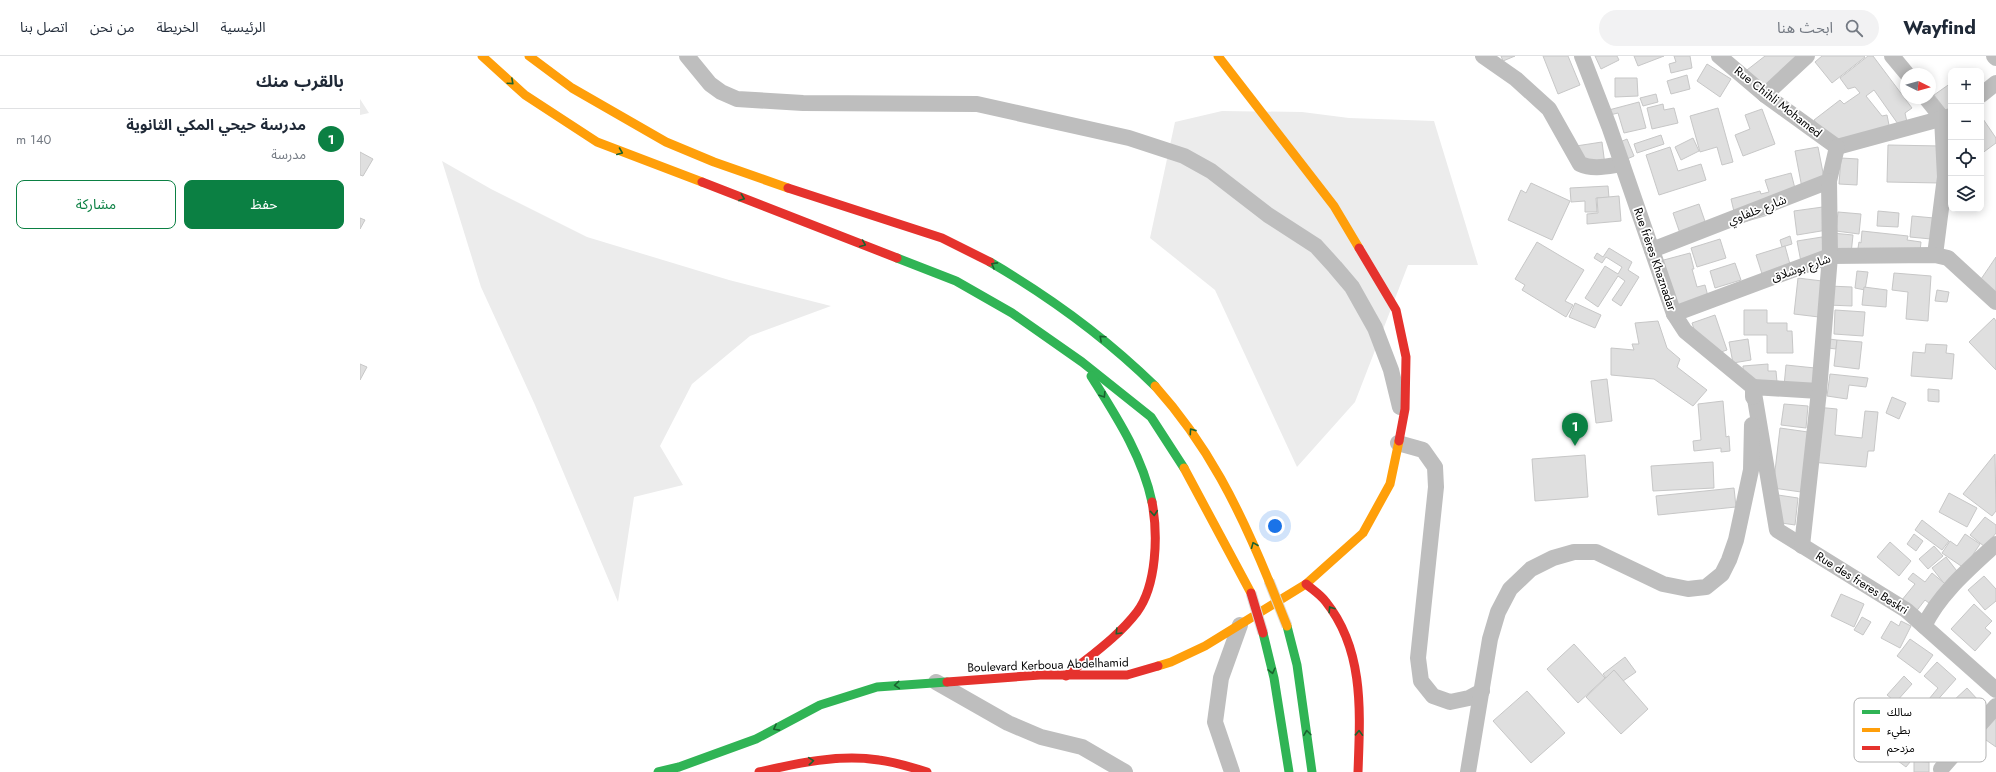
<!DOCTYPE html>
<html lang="ar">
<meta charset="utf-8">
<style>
:root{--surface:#fff;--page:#f2f2f3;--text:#1f2937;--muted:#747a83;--line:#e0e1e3;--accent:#0b8043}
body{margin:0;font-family:Jost,"Noto Sans Arabic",sans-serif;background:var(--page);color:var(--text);direction:rtl}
.controls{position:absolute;right:12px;top:12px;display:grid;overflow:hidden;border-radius:8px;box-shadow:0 2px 10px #0003}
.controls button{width:36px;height:36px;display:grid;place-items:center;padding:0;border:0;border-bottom:1px solid var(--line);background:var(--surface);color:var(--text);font:20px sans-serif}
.compass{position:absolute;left:1540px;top:12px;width:36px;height:36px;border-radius:50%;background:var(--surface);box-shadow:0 2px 10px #0003;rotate:95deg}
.you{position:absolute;left:915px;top:470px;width:14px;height:14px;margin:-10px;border:3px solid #fff;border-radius:50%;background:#1a73e8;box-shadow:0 0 0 6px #1a73e833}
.badge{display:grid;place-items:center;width:26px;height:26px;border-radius:50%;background:var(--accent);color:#fff;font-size:13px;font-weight:700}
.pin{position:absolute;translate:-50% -33px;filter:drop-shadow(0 1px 2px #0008)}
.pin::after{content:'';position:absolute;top:21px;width:14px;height:12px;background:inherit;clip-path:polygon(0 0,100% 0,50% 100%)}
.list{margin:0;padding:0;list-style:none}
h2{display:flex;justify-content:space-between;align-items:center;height:52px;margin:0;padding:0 16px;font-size:17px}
h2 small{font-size:13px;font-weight:400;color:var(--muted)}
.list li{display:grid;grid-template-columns:26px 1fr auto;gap:12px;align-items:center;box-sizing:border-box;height:60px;padding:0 16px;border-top:1px solid var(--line)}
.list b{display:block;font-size:15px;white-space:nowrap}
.list p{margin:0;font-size:13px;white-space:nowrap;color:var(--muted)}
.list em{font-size:13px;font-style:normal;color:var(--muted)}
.actions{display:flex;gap:8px;padding:12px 16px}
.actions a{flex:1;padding:9px 0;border:1px solid var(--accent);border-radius:8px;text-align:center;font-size:14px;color:var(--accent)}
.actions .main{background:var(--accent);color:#fff}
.icon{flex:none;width:22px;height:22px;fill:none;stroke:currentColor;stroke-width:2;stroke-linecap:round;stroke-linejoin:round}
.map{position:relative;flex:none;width:1636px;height:716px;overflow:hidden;direction:ltr}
header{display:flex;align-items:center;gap:24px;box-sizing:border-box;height:56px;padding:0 20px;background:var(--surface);border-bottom:1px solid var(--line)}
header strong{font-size:19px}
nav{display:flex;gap:22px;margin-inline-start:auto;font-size:14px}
.search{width:280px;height:36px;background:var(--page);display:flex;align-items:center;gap:10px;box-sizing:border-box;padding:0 14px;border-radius:22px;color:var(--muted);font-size:15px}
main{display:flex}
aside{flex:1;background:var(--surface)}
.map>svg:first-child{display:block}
.green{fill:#ececec}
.building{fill:#dfdfdf;stroke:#c7c7c7}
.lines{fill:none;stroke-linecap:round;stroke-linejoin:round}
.street{stroke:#bebebe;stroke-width:16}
.fast{stroke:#30b455;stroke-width:9}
.slow{stroke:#ff9f0a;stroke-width:9}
.jam{stroke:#e5322d;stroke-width:9}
.slow-bridge-casing{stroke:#dbdbdb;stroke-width:11;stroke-linecap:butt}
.jam-bridge-casing{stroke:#dbdbdb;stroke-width:11;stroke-linecap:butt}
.slow-bridge{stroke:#ff9f0a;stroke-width:9}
.jam-bridge{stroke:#e5322d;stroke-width:9}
.oneway{stroke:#1a632f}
.labels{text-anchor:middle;stroke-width:3.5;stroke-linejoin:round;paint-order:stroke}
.street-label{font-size:12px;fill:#000;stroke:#fff}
.key{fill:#fff;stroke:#b2b2b2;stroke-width:1}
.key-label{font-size:11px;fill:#000}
</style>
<header>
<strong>Wayfind</strong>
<div class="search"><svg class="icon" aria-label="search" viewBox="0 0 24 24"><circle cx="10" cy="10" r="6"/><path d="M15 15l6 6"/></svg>ابحث هنا</div>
<nav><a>الرئيسية</a><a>الخريطة</a><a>من نحن</a><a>اتصل بنا</a></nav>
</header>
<main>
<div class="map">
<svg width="1636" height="716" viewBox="0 0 1636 716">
<rect width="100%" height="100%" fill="#fff"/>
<g class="green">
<path d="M0,43l9,14 -9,2z"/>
<path d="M862,55l80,1 47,6 85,3 44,144h-70l-53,137 -58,65 -82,-177 -65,-52 25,-116z"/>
<path d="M82,105l49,28 96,48 142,43 102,26 -81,30 -58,48 -32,62 23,39 -49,12 -16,105 -83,-197 -54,-118z"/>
</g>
<g class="building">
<path d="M1141,0h14l-12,5z"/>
<path d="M1183,0h25l12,29 -22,9z"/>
<path d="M1235,0h22l2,4 -18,9z"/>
<path d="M1274,0h30l-26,10z"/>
<path d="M1314,0h16l2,12 -21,5 -2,-9 7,-2z"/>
<path d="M1405,0h40l-42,34 -16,-20z"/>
<path d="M1462,0h42l1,1 -33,26 -17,-21z"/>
<path d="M1508,0h5l39,52 -7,5 2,9 -9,2 -24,-34 -8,6 16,20 5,-1 3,15 -55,17 -21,-27 26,-20 4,4 16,-11 -5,-6 -7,2 -8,-11z"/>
<path d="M1347,8l24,15 -11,18 -23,-16z"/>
<path d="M1327,19l3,14 -19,5 -4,-13z"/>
<path d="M1255,22h22l1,18 -23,1z"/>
<path d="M1591,27v34l-17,-22z"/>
<path d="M1296,38l2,8 -15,4 -3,-8z"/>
<path d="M1279,46l7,26 -22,5 -6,-20 -12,3 -1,-5z"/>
<path d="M1303,48l1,6 10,-2 4,15 -26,6 -5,-21z"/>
<path d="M1358,52l15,54 -11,3 -5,-18 -17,5 -10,-36z"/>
<path d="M1402,53l13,35 -32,12 -8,-21 15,-6 -5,-14z"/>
<path d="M1621,60l15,22v5l-15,11z"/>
<path d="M1301,79l3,9 -27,9 -3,-9z"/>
<path d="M1333,82l6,13 -18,9 -6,-13z"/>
<path d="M1267,83l7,17 -14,6 -7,-17z"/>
<path d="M1242,86l3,23 -26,3 -3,-22z"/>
<path d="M1528,89l53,1 -1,37 -53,-1z"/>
<path d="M1310,91l8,24 23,-7 5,16 -47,15 -13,-40z"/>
<path d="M1458,91l7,36 -23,5 -7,-37z"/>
<path d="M0,96l13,7 -10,17 -3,-1z"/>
<path d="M1481,102l17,1 -1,26 -18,-1z"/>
<path d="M1431,117l7,27 -32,8 2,7 -31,9 -6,-25 29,-8 1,3 8,-2 -4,-12z"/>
<path d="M1171,127l39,18 -18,39 -44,-20 13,-30 5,3z"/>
<path d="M1248,130l1,12h-13l1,14h-12v-11l-14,1 -1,-14z"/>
<path d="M1259,140l2,25 -34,3v-10l11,-1 -1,-15z"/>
<path d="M1339,148l10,29 -26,9 -10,-29z"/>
<path d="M1470,150l3,23 -36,6 -3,-24z"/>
<path d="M1518,155l21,2 -1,14 -21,-1z"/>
<path d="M1478,156l23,2 -2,20 -23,-3z"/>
<path d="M1552,160l22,2 -3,21 -21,-2z"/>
<path d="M0,162l5,2 -5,9z"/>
<path d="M1502,175l46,5 -1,4 14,2 -2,19 -62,-7 2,-12 2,1z"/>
<path d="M1472,177l21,2 -2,19 -21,-3z"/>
<path d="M1430,180l2,8 -10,3 -2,-7z"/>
<path d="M1462,181l4,20 -25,5 -4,-21z"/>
<path d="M1360,183l6,19 -29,9 -6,-19z"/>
<path d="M1177,186l47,28 -19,31 8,4 -7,12 -44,-27 3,-5 -10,-6z"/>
<path d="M1425,190l6,22 -28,9 -7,-22z"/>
<path d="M1249,192l23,14 -4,8 11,7 -18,29 -9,-6 13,-19 -7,-5 -20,31 -13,-9 20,-32 13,8 4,-7 -16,-10 -4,6 -8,-5 3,-5 6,4z"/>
<path d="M1330,197l4,16h-2l5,18 8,-2 4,15 -36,10 -13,-49z"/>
<path d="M1636,201v42l-19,-14z"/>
<path d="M1375,207l6,17 -26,8 -5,-17z"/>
<path d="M1497,215l11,1 -3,18 -10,-2z"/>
<path d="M1534,217l37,3 -3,45 -22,-2 2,-27 -16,-2z"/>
<path d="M1438,222l24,3 -3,36 -25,-3z"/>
<path d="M1469,230l23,1v19l-24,-1z"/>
<path d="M1504,231l23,3 -1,17 -24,-2z"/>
<path d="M1577,234l12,2 -2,10 -12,-1z"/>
<path d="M1215,247l26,12 -6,13 -26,-11z"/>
<path d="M1384,254h23v13h20v8h5l1,22h-26v-18h-23z"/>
<path d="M1475,254l30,2 -2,24 -29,-2z"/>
<path d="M1355,259l12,35 -12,4 -14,-4 -9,-27z"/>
<path d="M1634,262l2,3v49l-27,-28z"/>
<path d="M1298,265l9,27 13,11 -3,8 30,23 -14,16 -39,-27 -43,-4v-27l23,2 -2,-6h7l-4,-21z"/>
<path d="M1388,283l3,21 -18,3 -4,-21z"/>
<path d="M1469,283l8,1 -1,9 -8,-1z"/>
<path d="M1477,284l25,2 -3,27 -25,-3z"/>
<path d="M1566,288l21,1 -1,8 8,1 -2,25 -41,-3 2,-24 12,1z"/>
<path d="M0,308l7,3 -7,13z"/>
<path d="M1408,308v7h8l1,11 -33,2 -1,-18z"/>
<path d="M1426,309l29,3 -2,21 -29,-3z"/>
<path d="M1470,318l38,4 -2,9 -17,-2 -2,14 -20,-3z"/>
<path d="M1247,323l5,42 -16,2 -5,-42z"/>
<path d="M1568,333l11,1v12l-11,-1z"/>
<path d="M1532,341l14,6 -7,16 -13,-6z"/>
<path d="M1363,345l3,36 3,-1 1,15 -9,1v-4l-27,3 -1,-10 8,-1 -3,-36z"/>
<path d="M1424,348l24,2 -2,22 -25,-3z"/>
<path d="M1456,351l21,2 -2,26 27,3 3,-27 13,1 -4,39h-6l-2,16 -55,-5z"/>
<path d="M1420,372l28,4 -7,60 -28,-4z"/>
<path d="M1635,398l1,57 -4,5 -29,-22z"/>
<path d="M1225,399l3,42 -53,4 -3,-42z"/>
<path d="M1353,406l1,26 -61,3 -2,-25z"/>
<path d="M1374,432l2,19 -78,8 -2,-19z"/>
<path d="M1589,437l28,15 -10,19 -28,-15z"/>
<path d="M1418,439l20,3 -3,27 -20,-3z"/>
<path d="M1625,461l11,8v8l-11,14 -15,-12z"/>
<path d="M1562,464l27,21 -7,9 -27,-20z"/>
<path d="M1554,478l9,7 -7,10 -9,-7z"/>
<path d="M1605,478l15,10 -16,24 -22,-15 8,-12 7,5z"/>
<path d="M1530,486l21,19 -12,15 -22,-19z"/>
<path d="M1574,490l9,10 -15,13 -9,-10z"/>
<path d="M1586,501l14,18 -14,11 -14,-18z"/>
<path d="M1553,517l12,9 7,-9 17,14 -16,19 -8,-6 -14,18 -14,-12 18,-22 -7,-5z"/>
<path d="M1624,520l12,13v12l-11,9 -17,-20z"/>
<path d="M1481,538l23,10 -10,23 -23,-11z"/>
<path d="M1614,548l18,17 -7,7 6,5 -16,18 -24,-22z"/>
<path d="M1502,561l9,5 -8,13 -9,-5z"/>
<path d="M1531,565l8,5 2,-5 10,5 -11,22 -19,-10z"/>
<path d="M1550,583l23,16 -13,18 -23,-17z"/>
<path d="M1214,588l31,34 -27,25 -31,-34z"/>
<path d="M1265,601l11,15 -13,9 -8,-10 -9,7 -3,-4z"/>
<path d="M1577,606l19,17 -22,25 -5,-5 9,-11 -14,-12z"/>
<path d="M1254,614l34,39 -27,25 -35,-37z"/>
<path d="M1544,620l8,8 -16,18 -9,-7z"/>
<path d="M1607,632l23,25 -15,14 -23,-25z"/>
<path d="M1167,635l38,42 -34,30 -38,-42z"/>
<path d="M1636,662v29l-10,-7 -7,11 -9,-5z"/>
<path d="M1555,676l12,9 -21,26 -12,-9z"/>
<path d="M1554,705l15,1v10h-15z"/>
</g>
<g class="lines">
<g class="street">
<path d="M327,0l23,28 11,8 16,7 66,4 174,1 152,34 55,18 27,15 57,44 48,31 19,21 17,20 23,41 16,42 9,37"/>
<path d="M1123,0l33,23 33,30 31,55c13,6 28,2 42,0"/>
<path d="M1222,0l27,70 65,188 11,17 68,56 24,143 129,80 90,80"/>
<path d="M1359,0l46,39 72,52"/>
<path d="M1532,0l15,18"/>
<path d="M1634,0l2,2"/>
<path d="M1405,39l42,-39"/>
<path d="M1621,39l15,-12"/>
<path d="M1566,42l16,20 3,59 -10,78"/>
<path d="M1477,91l114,-31"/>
<path d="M1292,194l177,-69 8,-34"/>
<path d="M1314,258l156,-58 105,-1 13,3 48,44"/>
<path d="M1393,341v-10l66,4"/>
<path d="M1038,387l25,7 12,17 1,20 -18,171 3,23 12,15 17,6 19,-4 13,-7"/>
<path d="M1442,490l17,-155 11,-135 -1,-75"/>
<path d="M1564,570c16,-33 45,-57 72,-82"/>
<path d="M576,626l72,41 33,14 41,10 43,25"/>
<path d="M1581,713l55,-63"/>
<path d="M872,716l-17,-50 6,-44 19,-53"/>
<path d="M1108,716l22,-133 8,-27 12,-23 21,-20 22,-11 21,-6h22l67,32 25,5 18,-2 16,-13 7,-14 7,-20 15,-70 1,-45"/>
</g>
<g class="fast">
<path d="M537,202l59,23 56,32 70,49 69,55 33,51"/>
<path d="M630,206c60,35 115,75 165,124"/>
<path d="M731,320c25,40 51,79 61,126"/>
<path d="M927,570l10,39 15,107"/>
<path d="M903,577l11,45 15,94"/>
<path d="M298,716l21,-5 77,-28 64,-34 57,-18 70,-5"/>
</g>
<g class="slow">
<path d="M122,0l43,39 72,47 105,40"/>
<path d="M169,0l43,32 94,54 48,20 74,26"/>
<path d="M858,0l116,150 25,42"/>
<path d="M795,330c53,59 84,122 114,195"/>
<path d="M824,412l67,125"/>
<path d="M798,610l13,-4 34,-16 101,-62 57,-51 27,-49 9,-43"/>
</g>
<g class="jam">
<path d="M342,126l195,76"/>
<path d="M428,132l154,50 48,24"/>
<path d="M999,192l37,62 10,47 -1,52 -6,32"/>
<path d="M946,528c7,6 15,11 20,18 39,49 34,112 32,170"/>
<path d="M706,620c24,-20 52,-39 71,-64 20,-27 21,-78 15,-110"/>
<path d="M587,626l93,-7h87l31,-9"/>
<path d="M399,716c39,-9 80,-18 120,-12 16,2 32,7 48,12"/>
</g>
<g class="slow-bridge-casing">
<path id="slow-bridge" d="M909,525l18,45"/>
</g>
<g class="jam-bridge-casing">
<path id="jam-bridge" d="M891,537l12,40"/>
</g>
<use href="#slow-bridge" class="slow-bridge"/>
<use href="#jam-bridge" class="jam-bridge"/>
</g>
<defs><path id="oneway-chevron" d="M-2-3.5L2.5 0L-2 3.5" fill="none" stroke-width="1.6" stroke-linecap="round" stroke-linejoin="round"/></defs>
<g class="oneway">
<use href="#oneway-chevron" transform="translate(151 26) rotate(42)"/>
<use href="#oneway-chevron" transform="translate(260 96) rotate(22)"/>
<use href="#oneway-chevron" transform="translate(382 142) rotate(20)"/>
<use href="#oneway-chevron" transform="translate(503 188) rotate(22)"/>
<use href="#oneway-chevron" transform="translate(634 209) rotate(-151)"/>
<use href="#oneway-chevron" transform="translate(742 282) rotate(-138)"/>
<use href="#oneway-chevron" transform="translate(743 339) rotate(58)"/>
<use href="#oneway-chevron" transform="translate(832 375) rotate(-125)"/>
<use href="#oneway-chevron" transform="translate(794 457) rotate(85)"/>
<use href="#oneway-chevron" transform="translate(894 489) rotate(-112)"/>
<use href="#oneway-chevron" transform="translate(971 553) rotate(-123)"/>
<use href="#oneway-chevron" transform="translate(758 576) rotate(134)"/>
<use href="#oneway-chevron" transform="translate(912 615) rotate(77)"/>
<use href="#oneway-chevron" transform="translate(537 629) rotate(175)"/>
<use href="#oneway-chevron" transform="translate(416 672) rotate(152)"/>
<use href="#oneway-chevron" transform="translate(947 677) rotate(-97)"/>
<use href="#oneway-chevron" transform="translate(999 677) rotate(-88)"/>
<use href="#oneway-chevron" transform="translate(451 705) rotate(-5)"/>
</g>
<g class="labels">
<g class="street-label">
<text transform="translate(1418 46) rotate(38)" y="4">Rue Chihli Mohamed</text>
<text transform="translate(1397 154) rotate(-21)" y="4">شارع خلفاوي</text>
<text transform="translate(1295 203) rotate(71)" y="4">Rue frères Khaznadar</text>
<text transform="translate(1441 212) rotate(-19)" y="4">شارع بوشلاق</text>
<text transform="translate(1502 527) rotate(32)" y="4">Rue des freres Beskri</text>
<text transform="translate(688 609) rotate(-2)" y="4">Boulevard Kerboua Abdelhamid</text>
</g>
</g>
<rect x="1494" y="642" width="132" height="64" rx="6" class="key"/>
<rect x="1502" y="654" width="18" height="4" fill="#30b455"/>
<rect x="1502" y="672" width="18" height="4" fill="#ff9f0a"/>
<rect x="1502" y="690" width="18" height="4" fill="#e5322d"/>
<g class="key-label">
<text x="1527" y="660">سالك</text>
<text x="1527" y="678">بطيء</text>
<text x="1527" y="696">مزدحم</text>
</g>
</svg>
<div class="controls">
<button>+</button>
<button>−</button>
<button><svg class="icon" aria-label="locate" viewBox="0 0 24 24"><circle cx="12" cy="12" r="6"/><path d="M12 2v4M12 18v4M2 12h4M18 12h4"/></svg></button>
<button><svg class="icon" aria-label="layers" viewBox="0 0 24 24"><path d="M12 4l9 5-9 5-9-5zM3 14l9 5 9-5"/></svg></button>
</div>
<svg class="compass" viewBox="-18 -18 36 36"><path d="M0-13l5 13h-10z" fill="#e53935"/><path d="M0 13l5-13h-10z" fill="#747a83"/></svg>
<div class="you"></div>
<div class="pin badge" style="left:1215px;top:390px">1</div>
</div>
<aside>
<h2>بالقرب منك<small></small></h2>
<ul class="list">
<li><span class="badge">1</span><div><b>مدرسة حيحي المكي الثانوية</b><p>مدرسة</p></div><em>140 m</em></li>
</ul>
<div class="actions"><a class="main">حفظ</a><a>مشاركة</a></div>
</aside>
</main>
